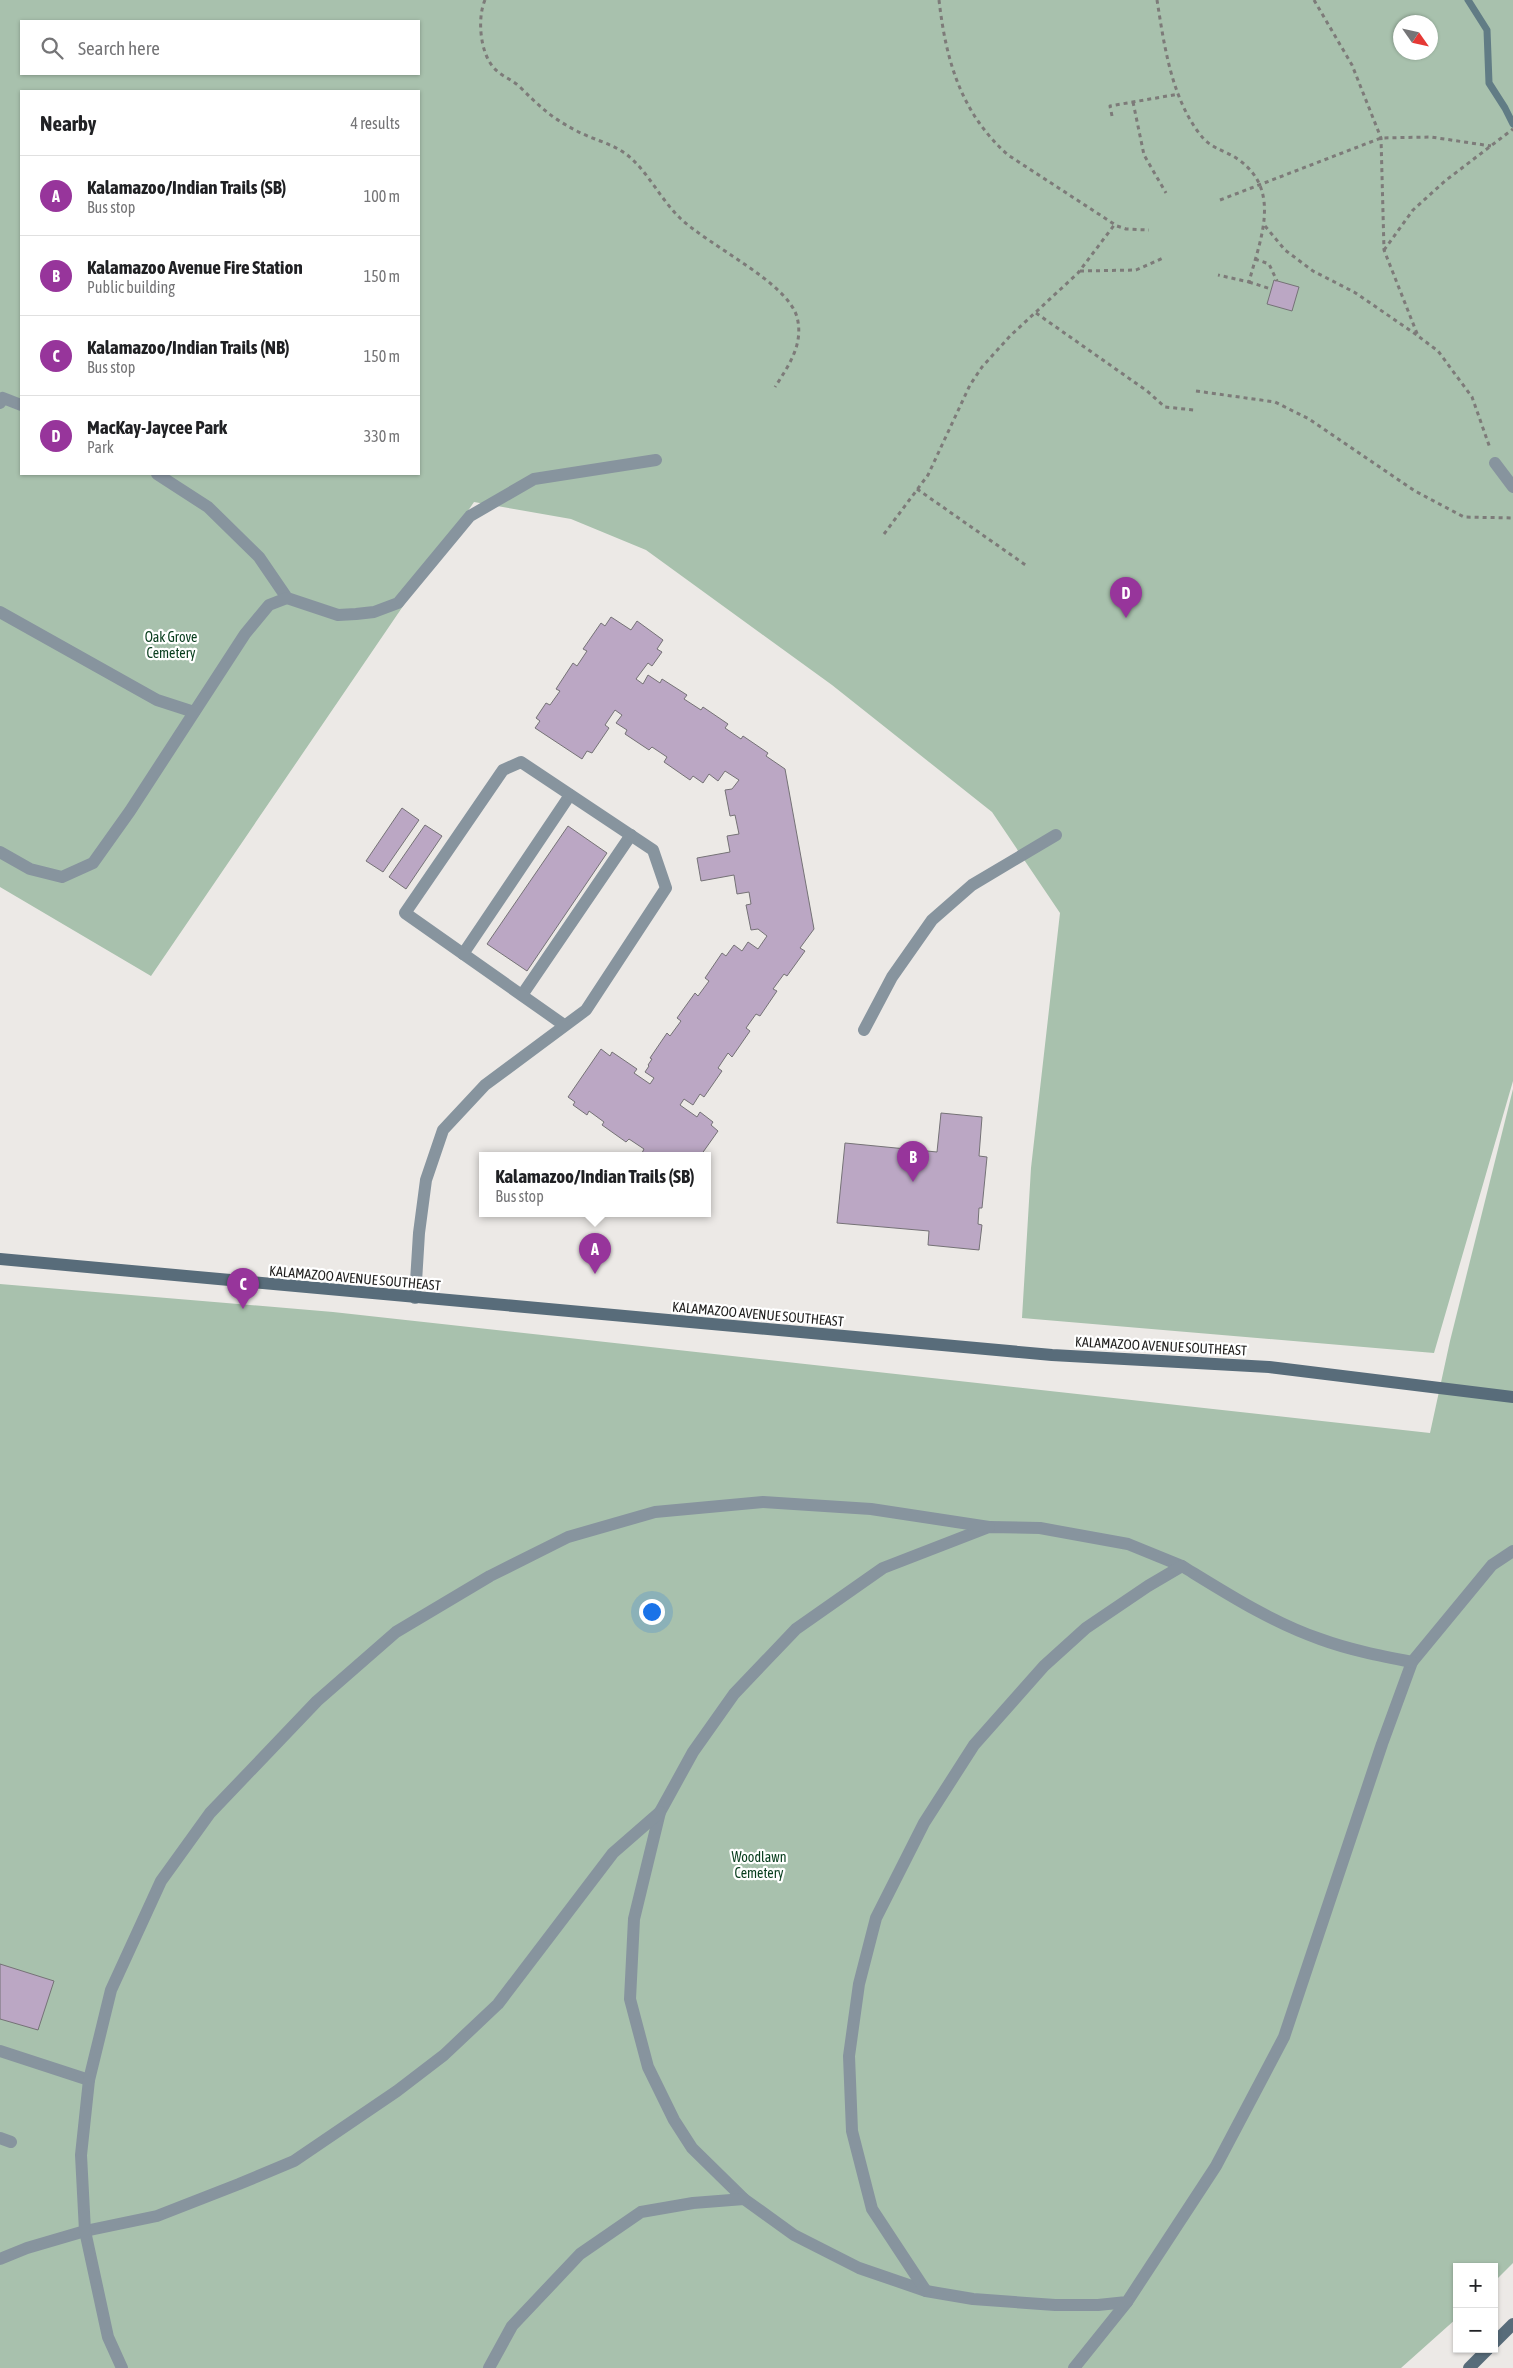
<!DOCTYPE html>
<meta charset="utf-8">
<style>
:root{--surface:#fff;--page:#f6f6f6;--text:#202124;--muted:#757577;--line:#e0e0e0;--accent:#97359b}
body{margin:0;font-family:"Asap Condensed",sans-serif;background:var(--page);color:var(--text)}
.controls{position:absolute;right:15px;bottom:15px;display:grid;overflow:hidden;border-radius:0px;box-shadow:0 1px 4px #0004}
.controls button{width:45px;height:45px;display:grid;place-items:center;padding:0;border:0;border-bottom:1px solid var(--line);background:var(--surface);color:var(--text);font:25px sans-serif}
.compass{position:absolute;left:1393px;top:15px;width:45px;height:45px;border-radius:50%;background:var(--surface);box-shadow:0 1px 4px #0004;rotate:124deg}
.you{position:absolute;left:651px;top:1611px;width:18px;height:18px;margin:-12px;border:4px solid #fff;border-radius:50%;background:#1a73e8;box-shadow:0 0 0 8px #1a73e833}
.badge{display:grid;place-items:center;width:32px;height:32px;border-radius:50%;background:var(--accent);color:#fff;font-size:16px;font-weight:700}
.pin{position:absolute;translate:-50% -41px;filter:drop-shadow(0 1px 2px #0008)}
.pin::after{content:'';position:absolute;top:26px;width:18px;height:15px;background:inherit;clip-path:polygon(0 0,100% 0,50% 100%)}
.popup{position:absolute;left:479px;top:1152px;width:232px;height:65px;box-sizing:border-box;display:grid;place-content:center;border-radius:0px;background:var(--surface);filter:drop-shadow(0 1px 4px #0005);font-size:16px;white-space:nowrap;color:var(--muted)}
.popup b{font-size:19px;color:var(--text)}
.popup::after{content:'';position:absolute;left:50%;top:100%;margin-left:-10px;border:10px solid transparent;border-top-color:var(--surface)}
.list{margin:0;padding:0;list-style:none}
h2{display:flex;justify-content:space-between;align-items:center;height:65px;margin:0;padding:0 20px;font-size:21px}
h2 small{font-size:16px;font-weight:400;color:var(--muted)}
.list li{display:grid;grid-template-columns:32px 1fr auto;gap:15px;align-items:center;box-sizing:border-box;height:80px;padding:0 20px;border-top:1px solid var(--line)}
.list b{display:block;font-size:19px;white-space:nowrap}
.list p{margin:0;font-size:16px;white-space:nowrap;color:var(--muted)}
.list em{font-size:16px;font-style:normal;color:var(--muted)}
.icon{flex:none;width:28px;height:28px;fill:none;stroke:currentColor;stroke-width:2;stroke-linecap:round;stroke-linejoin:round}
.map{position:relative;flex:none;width:1513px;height:2368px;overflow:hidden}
.search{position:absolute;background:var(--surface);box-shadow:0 1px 4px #0004;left:20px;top:20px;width:400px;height:55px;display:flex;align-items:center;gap:12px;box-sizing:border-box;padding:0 18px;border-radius:0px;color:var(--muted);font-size:19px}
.panel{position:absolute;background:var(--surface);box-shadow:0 1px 4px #0004;left:20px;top:90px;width:400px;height:385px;border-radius:0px}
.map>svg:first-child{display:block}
.green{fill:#a8c1ad;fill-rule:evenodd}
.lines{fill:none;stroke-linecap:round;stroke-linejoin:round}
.stream{stroke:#617c85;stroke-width:7}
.building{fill:#bba7c4;stroke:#757276}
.path{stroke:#7d7b79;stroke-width:3;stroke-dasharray:4 4;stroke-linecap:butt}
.lane{stroke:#87949e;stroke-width:12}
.secondary{stroke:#586c7a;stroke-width:12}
.labels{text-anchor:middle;stroke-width:4.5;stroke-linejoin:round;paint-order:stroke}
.park-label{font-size:14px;fill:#083d1d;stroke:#fff}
.street-label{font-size:14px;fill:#1f1e1d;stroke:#fff}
</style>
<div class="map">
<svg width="1513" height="2368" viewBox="0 0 1513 2368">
<rect width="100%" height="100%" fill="#ece9e6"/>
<g class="green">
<path d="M0,0h1513v1081l-79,272 -412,-35 9,-150 29,-255 -68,-101 -160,-127 -186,-135 -75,-31 -97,-17 -323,474 -151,-89zM21,21h398v53h-398zM1400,22h30v30h-30zM21,91h398v383h-398z"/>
<path d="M1513,1089v1174l-19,19v-15h-37v51l-56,50h-1401v-1084l333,28 1097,121 20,-92z"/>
</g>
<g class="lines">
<path class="stream" d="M1468,0l19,30 2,53 16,25 8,16"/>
</g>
<g class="building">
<path d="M1274,280l25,7 -7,24 -25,-7z"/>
<path d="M611,617l20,13 6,-9 26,19 -6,9 5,3 -10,14 -4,-3 -12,16 7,5 5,-9 12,8 2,-4 25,16 -3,4 17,11 2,-3 25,17 -3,4 16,11 2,-3 25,17 -2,3 19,13 29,160 -14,19 5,3 -18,25 -3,-2 -11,15 4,2 -17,25 -4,-2 -10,14 4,3 -18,26 -4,-4 -10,15 4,3 -18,26 -4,-3 -7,11 -9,-6 -4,6 17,12 3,-5 13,10 -2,3 7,6 -17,24 -9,-2 -2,2h-45l-3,-2 2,-4 -15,-10 -3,3 -24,-17 2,-3 -15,-11 -2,4 -14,-10 2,-3 -7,-5 33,-48 9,7 2,-4 25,17 -3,4 16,11 4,-6 -9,-6 4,-6 -1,-1 4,-6 -2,-1 17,-25 3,3 11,-15 -4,-3 18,-25 3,3 11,-15 -4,-3 17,-25 4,3 8,-11 8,6 6,-9 10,7 9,-13 -9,-7 -7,1 -5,-25 5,-1 -2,-12 -12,2 -3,-19 -33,6 -4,-23 33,-6 -3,-16 12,-2 -4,-19 -5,1 -5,-26 7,-1 7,-9 -14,-9 -7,10 -9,-7 -6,9 -10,-7 -3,4 -26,-18 3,-5 -15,-10 -3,3 -24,-16 2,-4 -11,-7 6,-8 -7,-5 -10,15 4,3 -17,25 -5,-2 -5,8 -47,-31 5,-7 -4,-3 10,-15 4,2 10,-14 -4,-2 17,-26 4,3 10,-15 -4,-2 18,-26 4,3z"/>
<path d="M402,808l17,12 -36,52 -17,-11z"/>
<path d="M425,825l17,11 -36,53 -17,-12z"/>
<path d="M568,826l39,27 -80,118 -40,-27z"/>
<path d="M941,1113l41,4 -3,39 8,1 -5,51h-3l-1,16 4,1 -3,25 -51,-5 1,-14 -92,-8 8,-80 92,9z"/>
<path d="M0,1964l54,17 -16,49 -38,-11z"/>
</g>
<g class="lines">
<g class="path">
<path d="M485,0c-8,18 -5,53 9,68 7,8 17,11 25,18 19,19 31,31 56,44 16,9 36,13 51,24 22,17 34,45 54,64 29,28 107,64 117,99 7,27 -8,48 -22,70"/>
<path d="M939,0c7,61 22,113 69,155l109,71 9,3 23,1"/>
<path d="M1157,0c7,44 14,96 42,133 12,17 25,16 40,27 43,31 21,80 10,122l-31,-7"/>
<path d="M1314,0l38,65 29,73 3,112 34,86 20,15 34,46 18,51"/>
<path d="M1133,102l11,53 22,38"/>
<path d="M1112,116l-2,-10 69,-12"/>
<path d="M1220,200l161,-62 50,-1 60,9"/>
<path d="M1265,226l20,24 28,21 41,21 63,43"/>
<path d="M1384,250l29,-40 32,-29 68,-52"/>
<path d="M1255,259l14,5 8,17"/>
<path d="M1080,271l56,-1 27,-12"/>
<path d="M1249,282l22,7"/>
<path d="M1036,313l111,78 18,16 29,3"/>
<path d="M1196,391l79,11 34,17 106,72 49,26 49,1"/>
<path d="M917,489l110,77"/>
<path d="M884,534l44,-59 42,-90 12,-18 28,-31 68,-63 37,-49"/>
</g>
<g class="lane">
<path d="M0,403l3,-5 18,7"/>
<path d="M1495,463l18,24"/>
<path d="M157,474l51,33 51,50 28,41 51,17 18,-1 18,-2 24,-9 72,-87 64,-37 122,-19"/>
<path d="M0,612l157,88 37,12"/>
<path d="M0,852l30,17 32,8 31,-14 37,-52 115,-177 24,-29 18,-7"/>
<path d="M463,954l107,-159"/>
<path d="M522,995l109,-160"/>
<path d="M864,1030l28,-53 40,-57 40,-35 84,-50"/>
<path d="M415,1298l4,-65 7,-53 17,-50 42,-45 101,-75 80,-122 -13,-38 -132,-88 -18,8 -98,143 159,112"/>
<path d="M1182,1566l-54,-22 -88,-16 -51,-1 -106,41 -87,61 -62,65 -41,58 -33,60 -26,107 -4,80 18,68 26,53 18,28 52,51 50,36 65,33 67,23 47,8 82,6h43l29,-3 89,-136 68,-129 98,-293 30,-82 80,-97 21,-14"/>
<path d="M0,2051l89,29"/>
<path d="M0,2138l11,4"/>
<path d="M0,2259l27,-11 58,-17 72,-15 82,-32 55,-23 103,-70 47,-36 54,-51 115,-151 47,-41"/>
<path d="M926,2291l-54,-82 -20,-78 -3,-75 10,-72 17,-66 48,-95 50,-78 70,-79 42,-38 62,-42 34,-20c44,27 89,56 138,73 30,11 61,17 92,23"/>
<path d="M122,2368l-14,-31 -23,-106 -4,-76 8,-75 22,-90 50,-109 49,-68 107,-112 79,-69 94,-56 78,-39 87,-25 108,-10 108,7 118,18"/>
<path d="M489,2368l23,-42 68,-72 61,-42 52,-9 51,-4"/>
<path d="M1074,2368l53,-66"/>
</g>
<g class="secondary">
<path d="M0,1259l1052,96 217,12 244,30"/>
<path d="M1494,2343l19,-19"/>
<path d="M1469,2368l19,-19"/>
</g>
</g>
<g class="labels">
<g class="park-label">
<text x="171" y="642">Oak Grove<tspan x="171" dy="16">Cemetery</tspan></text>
<text x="759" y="1862">Woodlawn<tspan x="759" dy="16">Cemetery</tspan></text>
</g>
<g class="street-label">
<text transform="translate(355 1278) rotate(5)" y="5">KALAMAZOO AVENUE SOUTHEAST</text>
<text transform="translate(758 1314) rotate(5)" y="5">KALAMAZOO AVENUE SOUTHEAST</text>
<text transform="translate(1161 1346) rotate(3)" y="5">KALAMAZOO AVENUE SOUTHEAST</text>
</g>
</g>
</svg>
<div class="controls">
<button>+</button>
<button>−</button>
</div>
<svg class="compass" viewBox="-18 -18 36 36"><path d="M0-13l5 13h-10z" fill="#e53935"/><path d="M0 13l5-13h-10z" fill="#757577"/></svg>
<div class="you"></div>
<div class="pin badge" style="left:595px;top:1274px">A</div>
<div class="popup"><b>Kalamazoo/Indian Trails (SB)</b>Bus stop</div>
<div class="pin badge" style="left:913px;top:1182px">B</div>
<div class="pin badge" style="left:243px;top:1309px">C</div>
<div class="pin badge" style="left:1126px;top:618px">D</div>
<div class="search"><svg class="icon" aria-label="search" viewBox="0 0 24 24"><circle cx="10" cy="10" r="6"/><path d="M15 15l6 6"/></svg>Search here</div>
<section class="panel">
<h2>Nearby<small>4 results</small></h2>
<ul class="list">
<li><span class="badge">A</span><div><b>Kalamazoo/Indian Trails (SB)</b><p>Bus stop</p></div><em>100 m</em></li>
<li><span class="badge">B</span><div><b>Kalamazoo Avenue Fire Station</b><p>Public building</p></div><em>150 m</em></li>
<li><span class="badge">C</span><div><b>Kalamazoo/Indian Trails (NB)</b><p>Bus stop</p></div><em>150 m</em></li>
<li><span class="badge">D</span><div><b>MacKay-Jaycee Park</b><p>Park</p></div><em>330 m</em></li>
</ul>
</section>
</div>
